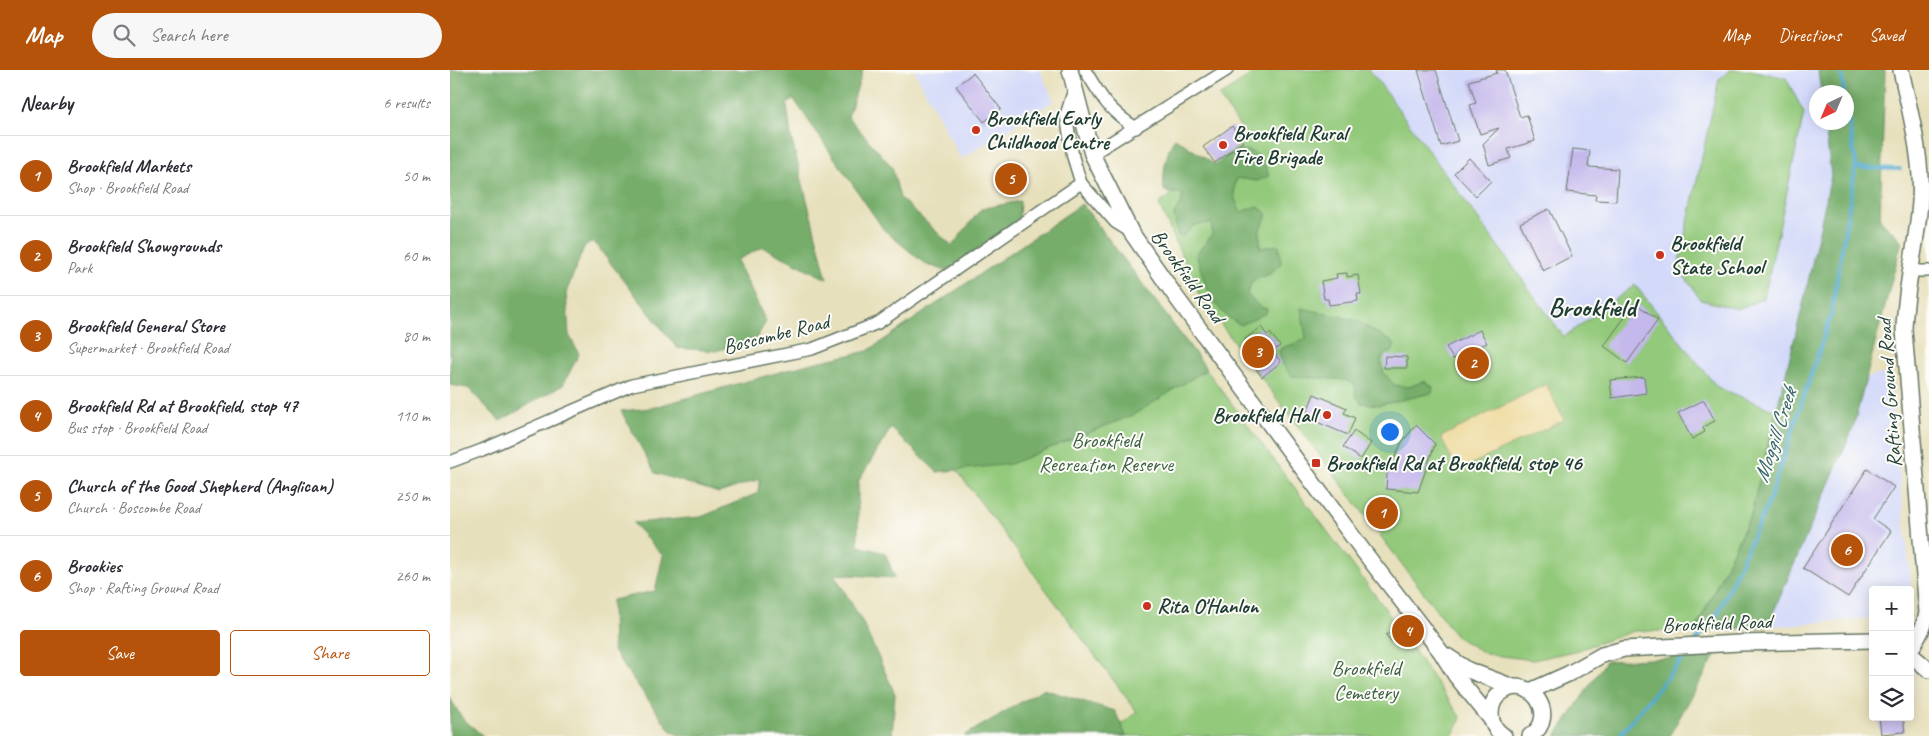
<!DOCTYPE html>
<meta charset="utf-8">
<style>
:root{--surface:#fff;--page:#f7f7f7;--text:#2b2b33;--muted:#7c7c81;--line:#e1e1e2;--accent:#b45309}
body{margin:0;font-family:Caveat,sans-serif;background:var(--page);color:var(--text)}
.controls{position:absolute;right:15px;bottom:15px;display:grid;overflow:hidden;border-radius:5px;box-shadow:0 2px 12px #0003}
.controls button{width:45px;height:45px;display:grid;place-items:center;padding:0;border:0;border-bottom:1px solid var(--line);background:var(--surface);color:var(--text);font:25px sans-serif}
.compass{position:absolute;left:1359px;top:15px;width:45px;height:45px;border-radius:50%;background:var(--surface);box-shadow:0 2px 12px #0003;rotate:224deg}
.you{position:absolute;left:939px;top:361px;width:18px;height:18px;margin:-12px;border:4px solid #fff;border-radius:50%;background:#1a73e8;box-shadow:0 0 0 8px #1a73e833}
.badge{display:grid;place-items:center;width:32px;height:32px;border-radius:50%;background:var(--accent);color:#fff;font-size:16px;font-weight:700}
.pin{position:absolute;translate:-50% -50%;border:2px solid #fff;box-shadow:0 1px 5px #0006}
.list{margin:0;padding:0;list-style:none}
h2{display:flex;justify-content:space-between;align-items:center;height:65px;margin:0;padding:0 20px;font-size:21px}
h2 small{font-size:16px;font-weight:400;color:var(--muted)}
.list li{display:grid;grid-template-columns:32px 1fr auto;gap:15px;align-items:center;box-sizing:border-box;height:80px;padding:0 20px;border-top:1px solid var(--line)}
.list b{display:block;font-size:19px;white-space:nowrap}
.list p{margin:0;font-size:16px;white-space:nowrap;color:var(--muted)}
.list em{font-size:16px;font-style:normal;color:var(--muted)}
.actions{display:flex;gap:10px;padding:15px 20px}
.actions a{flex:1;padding:11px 0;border:1px solid var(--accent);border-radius:5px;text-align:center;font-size:18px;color:var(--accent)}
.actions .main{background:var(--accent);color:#fff}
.icon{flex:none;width:28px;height:28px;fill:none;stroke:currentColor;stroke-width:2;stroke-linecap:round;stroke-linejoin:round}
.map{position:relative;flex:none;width:1479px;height:666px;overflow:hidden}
header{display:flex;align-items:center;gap:30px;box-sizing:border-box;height:70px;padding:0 25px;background:var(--accent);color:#fff}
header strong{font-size:24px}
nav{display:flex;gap:28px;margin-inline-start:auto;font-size:18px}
.search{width:350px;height:45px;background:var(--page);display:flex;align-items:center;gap:12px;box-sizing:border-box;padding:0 18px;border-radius:28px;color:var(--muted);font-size:19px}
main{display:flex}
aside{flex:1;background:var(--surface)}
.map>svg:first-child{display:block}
.built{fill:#d3d9f9}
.green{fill:#93c97a;stroke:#598357}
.forest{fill:#76ad6a;stroke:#4a754f}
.sand{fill:#eeda9e;stroke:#868c69}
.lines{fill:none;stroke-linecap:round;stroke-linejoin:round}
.stream{stroke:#53aacf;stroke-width:4}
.building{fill:#c4b8ec}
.street-casing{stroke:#657664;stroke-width:14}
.secondary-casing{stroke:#657664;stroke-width:18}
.street{stroke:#fff;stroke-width:11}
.secondary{stroke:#fff;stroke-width:15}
.poi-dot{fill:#c8321e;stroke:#fdfcf7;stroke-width:2}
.labels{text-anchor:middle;stroke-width:4;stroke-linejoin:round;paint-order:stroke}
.poi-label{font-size:21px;font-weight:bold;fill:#1f3d34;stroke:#fdfcf7;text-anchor:start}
.street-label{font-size:21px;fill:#1f3d34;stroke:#fdfcf7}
.park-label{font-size:21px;fill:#3c6046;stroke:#fdfcf7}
.water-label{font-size:22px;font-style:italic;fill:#31636a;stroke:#fdfcf7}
.district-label{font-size:26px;font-weight:bold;fill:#1f3d34;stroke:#fdfcf7}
</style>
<header>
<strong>Map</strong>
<div class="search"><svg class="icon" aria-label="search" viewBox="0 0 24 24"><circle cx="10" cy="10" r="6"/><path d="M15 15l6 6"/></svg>Search here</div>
<nav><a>Map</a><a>Directions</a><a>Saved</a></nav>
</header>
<main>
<aside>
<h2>Nearby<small>6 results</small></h2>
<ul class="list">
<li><span class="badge">1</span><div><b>Brookfield Markets</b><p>Shop · Brookfield Road</p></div><em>50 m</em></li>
<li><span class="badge">2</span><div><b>Brookfield Showgrounds</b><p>Park</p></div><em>60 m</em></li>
<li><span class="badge">3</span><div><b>Brookfield General Store</b><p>Supermarket · Brookfield Road</p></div><em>80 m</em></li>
<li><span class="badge">4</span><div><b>Brookfield Rd at Brookfield, stop 47</b><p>Bus stop · Brookfield Road</p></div><em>110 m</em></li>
<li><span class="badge">5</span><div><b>Church of the Good Shepherd (Anglican)</b><p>Church · Boscombe Road</p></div><em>250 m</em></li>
<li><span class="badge">6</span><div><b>Brookies</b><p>Shop · Rafting Ground Road</p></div><em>260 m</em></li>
</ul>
<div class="actions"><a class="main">Save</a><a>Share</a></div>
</aside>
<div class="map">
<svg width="1479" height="666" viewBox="0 0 1479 666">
<rect width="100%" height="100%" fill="#fdfcf7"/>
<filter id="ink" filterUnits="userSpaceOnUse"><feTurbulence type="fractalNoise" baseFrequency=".02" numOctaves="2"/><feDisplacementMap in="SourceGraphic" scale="10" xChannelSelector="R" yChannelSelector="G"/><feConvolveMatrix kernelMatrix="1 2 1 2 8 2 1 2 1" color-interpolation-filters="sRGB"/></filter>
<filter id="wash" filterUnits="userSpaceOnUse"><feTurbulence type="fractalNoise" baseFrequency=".0096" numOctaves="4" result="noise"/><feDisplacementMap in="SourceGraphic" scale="20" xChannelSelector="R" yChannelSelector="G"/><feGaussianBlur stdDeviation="1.12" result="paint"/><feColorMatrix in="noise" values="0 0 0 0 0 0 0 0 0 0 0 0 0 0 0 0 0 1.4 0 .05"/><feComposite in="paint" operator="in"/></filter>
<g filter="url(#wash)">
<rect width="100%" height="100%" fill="#e7e0bc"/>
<g class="built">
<path d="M464,0h126l14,31 -93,58z"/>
<path d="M920,0h448l3,22h-5v30l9,1 6,53 -26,120 -29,115 -59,-24 -82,-101 -70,51z"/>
<path d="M1439,303l23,221 -2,5v-9h-37v28l-106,9 86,-199 13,-51z"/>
</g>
<g class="green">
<path d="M808,0h112l194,267 71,-52 82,102 59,24 -25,103 -56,117h-61l-56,19 -45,10 -47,-6 -29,-17 -257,-340 -41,-93 90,-65 -30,-42z"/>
<path d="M1280,0h21l35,8 18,35 -40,185 -26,11 -37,-9 -23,-33 41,-188z"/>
<path d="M632,134l299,399 80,115 -9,18h-347l32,-24 -269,-361z"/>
</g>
<g class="forest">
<path d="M0,0h413l-15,47 44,50 8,31 52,48 29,-37 39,-8 -1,17 -55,48 -20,4 -19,-6 -41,-34 -91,-132 -6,7 4,32 36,142 -64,-32 -26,13 29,62 -10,16 -40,13 -39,-3 -84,-107 -9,6 -18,46 3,42 10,19 -16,31 -63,36 -32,-33 -18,-3z"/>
<path d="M1368,0h67l-5,149 22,22 -49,187 -86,199 -72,4 56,-117 54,-218 26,-120 -6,-53 21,-1v-30h-25z"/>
<path d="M725,68l42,28 19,-17c22,2 26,7 33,27l-12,5 -20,-3c-5,13 -3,22 4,34l16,-6 11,8 -8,15v19l19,-3 2,18 -11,11 -18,7 -5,13 13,13 7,2 -1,4 -25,12c-30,-14 -36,-42 -45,-71l16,-19v-12l-18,2 -10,11h-6l-4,-22 8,-13v-8h-13l-5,-3c-1,-17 1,-37 11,-52z"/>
<path d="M632,134l125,165 -74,46 -123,49 -73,8 -46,-44 -33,54v64l27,7 10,25 -61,-4 27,45 34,75 -3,42h-212l-10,-6 -57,-79 -1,-51 43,-9 8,-35 -30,-33 68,-6 57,-24 2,-14 -41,14 -64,-20 -34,-62 30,-3 161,-45 56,-12z"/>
<path d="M851,238l54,12 37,22 3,4 -4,7h-5l-5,8 3,12 10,12 15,2 15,-6 9,6 -1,6 -53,12 -18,-2 -5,-7 -1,-11 -9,-5 -54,-4c-7,-8 -14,-16 -12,-27l26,-10z"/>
<path d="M1265,586l-46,80h-113l50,-75z"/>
<path d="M593,619l72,22 11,25h-162z"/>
<path d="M0,628l12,20 21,18h-33z"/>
</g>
<path class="sand" d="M1096,314l18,36 -107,51 -16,-34z"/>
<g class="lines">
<g class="stream">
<path d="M1391,0l3,22"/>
<path d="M1406,98l44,1"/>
<path d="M1246,571l21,-26 52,-114 62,-186 25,-151 -10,-59"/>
<path d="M1169,666l70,-85"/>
</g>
</g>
<g id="blocks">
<g class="building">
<path d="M968,0h18l22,71 -17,5z"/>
<path d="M1046,0h9l15,47 7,-2 8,26 -27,8 3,9 -22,7 -6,-21 16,-16 -19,6 -10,-29 6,-2 -7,-22 28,-8z"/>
<path d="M523,3l28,36 -17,13 -28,-36z"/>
<path d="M782,56l11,16 -28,21 -12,-16z"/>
<path d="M1123,79l17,2 -2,16 30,2 -2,32 -21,-1 1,-5 -29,-3z"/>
<path d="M1019,88l22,23 -15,15 -22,-23z"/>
<path d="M560,97l12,17 -11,8 -12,-17z"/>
<path d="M1099,139l23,47 -29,15 -23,-48z"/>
<path d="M897,203v4l11,-2 3,19h-4l1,7 -29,4 -1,-6h-4l-3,-18 16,-3 -1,-4z"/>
<path d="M1185,233l23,17 -31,43 -23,-17z"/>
<path d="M811,257l6,8 3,-2 10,13 -7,5 8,11 -19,15 -18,-24 8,-6 -7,-8z"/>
<path d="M1030,260l7,13 -34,16 -7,-12z"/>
<path d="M935,286l22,1v11h-23z"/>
<path d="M1194,307l2,16 -34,5 -2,-18z"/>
<path d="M864,324l33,14 -3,5 11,5 -7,17 -43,-18z"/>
<path d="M1254,330l11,21 -12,6 2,5 -13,7 -14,-26z"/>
<path d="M966,355l19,19 -17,48 -32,-3 1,-15 15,-32z"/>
<path d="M904,361l17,12 -10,16 -18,-12z"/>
<path d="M1417,399l27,18 -21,32 18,12 -43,66 -45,-29z"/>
<path d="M949,555l6,7 -13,10 -6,-7z"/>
<path d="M1429,647h24l2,15 -24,2z"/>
</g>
</g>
</g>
<g filter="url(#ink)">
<use href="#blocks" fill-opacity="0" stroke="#657664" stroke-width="1"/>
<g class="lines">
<g class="street-casing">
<g id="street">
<path d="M635,0c17,28 22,39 51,58"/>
<path d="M624,19l-8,26 7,42 8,26 34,39 16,10"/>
<path d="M642,84l135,-84"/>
<path d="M1460,201h19"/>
<path d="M0,392l32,-12 150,-65 180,-36 66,-26 203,-140"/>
</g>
</g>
<g class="secondary-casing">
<g id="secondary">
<path d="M620,0l22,84 39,78 45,65 188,255 77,100 15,24 35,43"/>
<path d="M1451,0c9,43 22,88 19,132 -3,43 -15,85 -16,128l23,283 -4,14 -13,25"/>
<path d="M1460,584l19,16"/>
<path d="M997,586l21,14 45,17"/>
<path d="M1080,621l38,-17 34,-19 22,-6 116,-6 133,-3"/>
<path d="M1054,666c-8,-5 -13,-13 -13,-22 0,-8 3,-16 10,-21 28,-22 60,24 29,43"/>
</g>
</g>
<use href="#street" class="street"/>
<use href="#secondary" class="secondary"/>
</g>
</g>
<g class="poi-dot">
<circle cx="526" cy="60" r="5"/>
<circle cx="773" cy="75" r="5"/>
<circle cx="1210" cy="185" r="5"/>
<circle cx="877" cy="345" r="5"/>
<rect x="861" y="388" width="10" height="10" rx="2.5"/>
<circle cx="697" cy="536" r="5"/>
</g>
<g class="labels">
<g class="poi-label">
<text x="536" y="55">Brookfield Early<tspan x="536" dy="24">Childhood Centre</tspan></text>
<text x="783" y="70">Brookfield Rural<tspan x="783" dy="24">Fire Brigade</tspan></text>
<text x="1220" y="180">Brookfield<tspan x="1220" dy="24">State School</tspan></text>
<text x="867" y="352" text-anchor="end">Brookfield Hall</text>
<text x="876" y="400">Brookfield Rd at Brookfield, stop 46</text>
<text x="707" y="543">Rita O'Hanlon</text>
</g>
<g class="street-label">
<text transform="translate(738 206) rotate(54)" y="7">Brookfield Road</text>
<text transform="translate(326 264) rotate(-14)" y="7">Boscombe Road</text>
<text transform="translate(1439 323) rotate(-94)" y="7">Rafting Ground Road</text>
<text transform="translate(1267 553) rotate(-2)" y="7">Brookfield Road</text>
</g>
<g class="park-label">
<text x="656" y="377">Brookfield<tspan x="656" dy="24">Recreation Reserve</tspan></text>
<text x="916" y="605">Brookfield<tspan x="916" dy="24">Cemetery</tspan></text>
</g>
<g class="water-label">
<text transform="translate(1324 365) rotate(-72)" y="8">Moggill Creek</text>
</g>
<g class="district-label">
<text x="1142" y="246">Brookfield</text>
</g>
</g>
</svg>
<div class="controls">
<button>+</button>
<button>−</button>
<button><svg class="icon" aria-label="layers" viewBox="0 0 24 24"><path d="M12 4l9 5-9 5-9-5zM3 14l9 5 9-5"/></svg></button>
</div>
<svg class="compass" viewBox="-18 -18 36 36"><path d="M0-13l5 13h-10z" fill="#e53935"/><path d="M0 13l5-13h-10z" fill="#7c7c81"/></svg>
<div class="you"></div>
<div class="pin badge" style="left:932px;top:443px">1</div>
<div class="pin badge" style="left:1023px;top:293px">2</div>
<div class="pin badge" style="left:808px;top:282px">3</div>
<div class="pin badge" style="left:958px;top:561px">4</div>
<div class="pin badge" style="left:561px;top:109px">5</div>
<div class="pin badge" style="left:1397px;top:480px">6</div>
</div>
</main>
